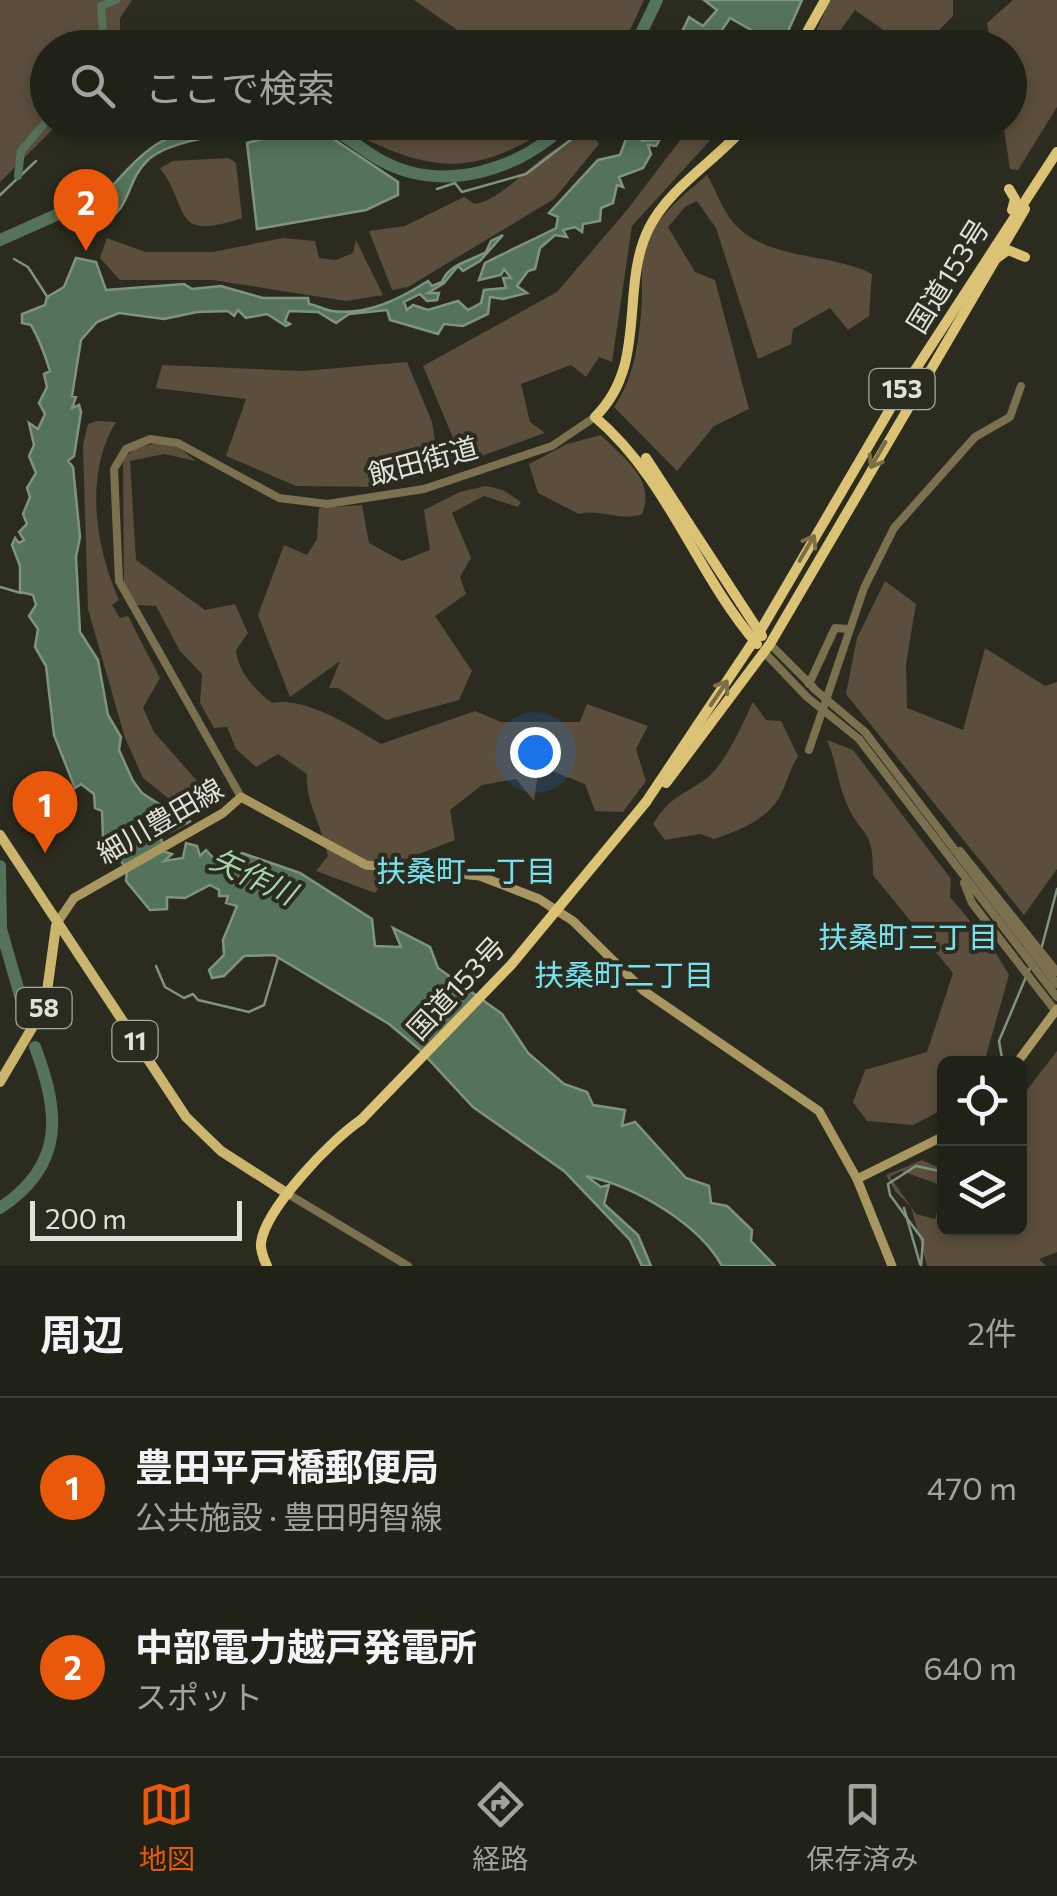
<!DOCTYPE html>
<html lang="ja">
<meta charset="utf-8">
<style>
:root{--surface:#202117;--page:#2d2e24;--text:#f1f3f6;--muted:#a2a3a1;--line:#3d3e36;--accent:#ea580c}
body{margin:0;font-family:Commissioner,"Noto Sans JP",sans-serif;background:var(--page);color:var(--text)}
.controls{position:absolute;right:30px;bottom:30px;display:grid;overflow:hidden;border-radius:15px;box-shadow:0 5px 15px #0003}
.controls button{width:90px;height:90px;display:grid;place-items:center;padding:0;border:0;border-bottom:2px solid var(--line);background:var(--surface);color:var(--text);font:50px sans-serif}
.scale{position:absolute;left:30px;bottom:25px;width:212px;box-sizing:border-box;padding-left:10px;border:5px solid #e0e1d8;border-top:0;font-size:28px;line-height:35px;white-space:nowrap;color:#e0e1d8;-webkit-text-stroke:8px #2b2c1f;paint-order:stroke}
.you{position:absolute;left:535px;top:752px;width:35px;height:35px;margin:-25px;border:8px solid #fff;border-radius:50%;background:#1a73e8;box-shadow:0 0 0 15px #1a73e833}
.badge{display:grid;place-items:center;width:65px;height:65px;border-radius:50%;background:var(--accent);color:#fff;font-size:32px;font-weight:700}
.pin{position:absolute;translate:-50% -82px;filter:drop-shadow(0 2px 5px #0008)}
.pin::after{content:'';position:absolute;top:52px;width:35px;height:30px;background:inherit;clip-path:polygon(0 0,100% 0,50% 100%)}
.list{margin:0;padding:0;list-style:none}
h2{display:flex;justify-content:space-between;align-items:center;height:130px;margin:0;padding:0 40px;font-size:42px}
h2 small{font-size:32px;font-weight:400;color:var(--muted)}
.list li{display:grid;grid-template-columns:65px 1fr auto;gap:30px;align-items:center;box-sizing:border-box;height:180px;padding:0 40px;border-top:2px solid var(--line)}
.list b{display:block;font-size:38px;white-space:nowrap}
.list p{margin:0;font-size:32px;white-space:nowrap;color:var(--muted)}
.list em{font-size:32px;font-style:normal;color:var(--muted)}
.icon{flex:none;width:55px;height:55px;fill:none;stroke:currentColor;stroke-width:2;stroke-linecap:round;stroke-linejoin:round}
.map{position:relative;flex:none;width:1057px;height:1266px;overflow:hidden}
.search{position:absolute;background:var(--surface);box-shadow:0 5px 15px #0003;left:30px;right:30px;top:30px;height:110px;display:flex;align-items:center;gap:25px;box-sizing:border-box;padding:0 35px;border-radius:55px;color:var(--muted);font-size:38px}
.sheet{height:490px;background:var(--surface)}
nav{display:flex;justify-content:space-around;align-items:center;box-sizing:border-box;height:140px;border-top:2px solid var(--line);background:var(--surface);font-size:28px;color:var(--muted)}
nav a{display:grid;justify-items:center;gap:5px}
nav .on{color:var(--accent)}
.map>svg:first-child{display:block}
.green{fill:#5b4e3c}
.water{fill:#55735a;stroke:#7f9480;stroke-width:2.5}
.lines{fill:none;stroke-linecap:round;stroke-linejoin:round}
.stream{stroke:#7f9480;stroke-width:2.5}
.canal{stroke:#55735a;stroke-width:8}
.river{stroke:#55735a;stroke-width:12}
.tertiary{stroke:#7b704f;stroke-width:8}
.secondary{stroke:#a89761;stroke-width:9}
.primary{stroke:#cbb56e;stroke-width:10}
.trunk{stroke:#dbc274;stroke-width:10}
.tertiary-bridge{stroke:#7b704f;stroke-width:8}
.trunk-bridge{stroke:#dbc274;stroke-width:10}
.oneway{stroke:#7a7045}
.labels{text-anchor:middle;stroke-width:8;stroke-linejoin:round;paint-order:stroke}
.shield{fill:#2b2c1f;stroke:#aaaba0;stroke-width:2.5}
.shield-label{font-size:25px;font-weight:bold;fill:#e0e1d8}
.street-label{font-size:28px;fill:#e0e1d8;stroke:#2b2c1f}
.neighbourhood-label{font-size:30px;fill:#76e0ed;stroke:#2b2c1f}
.water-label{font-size:30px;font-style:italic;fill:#a2d6aa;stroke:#2b2c1f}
</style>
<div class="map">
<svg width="1057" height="1266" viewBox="0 0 1057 1266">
<rect width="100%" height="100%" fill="#2b2c1f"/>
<g class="green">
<path d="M0,0h132l-12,18v29h-17l-3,-17 -33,6 1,11 -20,1v74l11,1 -59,59z"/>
<path d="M414,0h230l-22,47h-140z"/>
<path d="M830,0h123v16l-31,31h-27l1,-8 -41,-29 -27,37 -12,-16z"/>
<path d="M1013,0h44v107l-39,63 -8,-1 -7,-46 7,-1v-74l-19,-1 -4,-24z"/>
<path d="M694,122l30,3 -92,101 -20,136 -13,-5 -13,20 -15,-12 -50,19 9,38 15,11 -97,35 5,-30 -30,-72 134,-74 70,-82z"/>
<path d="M333,123h224c-90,61 -133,47 -224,0z"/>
<path d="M592,134l7,10 -45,55 -146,88 -16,3 -23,-59 36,-5 59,-29 11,7c37,-7 68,-62 117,-70z"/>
<path d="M229,158l7,5 6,55c-72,24 -51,-9 -82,-50l13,-7z"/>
<path d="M707,175c8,13 13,29 22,42 31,45 99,34 143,57l-3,42 -21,14 -18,-22 -37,21 -2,15 -33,15 -42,-131 -19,-27 -11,5 -18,21 27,45 20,8 34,129 -35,17 -37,45 -63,-64c22,-31 26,-73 28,-110 0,-23 -2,-47 11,-68 14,-21 35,-38 54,-54z"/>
<path d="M107,238l38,14h68l70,-14 32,3 4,17 17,2 17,-7 3,-13 27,55 -37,6 -133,-21h-93l-20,-22z"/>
<path d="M407,362l25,60 4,25 -14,29 -41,11 -85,-1 -70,-30 20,-57 -90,-11 6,-23 141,6z"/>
<path d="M97,421l19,1c-32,52 -21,124 3,178l-7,5 8,13 8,-2 32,62 -17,30 11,24 58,66 -29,12 -40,-32 -18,-40 -37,-129 -5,-164 5,-21z"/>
<path d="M601,435c23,24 55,44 41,79 -23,8 -42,-6 -63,0l-41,-21 -9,-29 38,-20z"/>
<path d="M157,443h16l23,18 -32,-7 -34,7 6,99 69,50 30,-6 13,29 -12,17c2,22 19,40 36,53 33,-7 81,24 109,41l94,-33 26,11h79l7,-18 61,22 -12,23 10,32 -23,31 -28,-1 -10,-27 -46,-18 -5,35 -18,-22 -34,6 -32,25 5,30 -62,24 -18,29 -59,-22 12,-15c-5,-28 -23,-54 -21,-82l-29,-20 -22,13 -20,-18 -9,-22 -13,1 -14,-25 2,-29 -22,-23 -24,-45 -20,-1 -12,-21 -1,-126 13,-10z"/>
<path d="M486,486l17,4 18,12 -3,5 -34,-11 -32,17 19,45 -11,19 6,17 -31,22 37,55 -13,29 -73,20 -48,-32h-9l11,-27 -50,36 -32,-82 26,-70 23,10 10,-16 2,-31 43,-3 7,38 33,18 28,-11 -6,-40 36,-18z"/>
<path d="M885,581l31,23 -10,60 1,44 56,22 22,-82 60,38 12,-4v187l-33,46 -178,-221 11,-56z"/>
<path d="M753,702l13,18 15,1 17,35c-9,14 -13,34 -21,45 -15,21 -40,30 -63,38l-14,-5 -35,6 -12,-16c18,-29 30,-28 54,-46 20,-16 35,-54 46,-76z"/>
<path d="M827,740l26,10 98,129 -1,18 42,50 17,28 -25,88 -40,1v45l-31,16 -46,-4 -14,-19 12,-32 62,-18 26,-79 -80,-98c1,-50 -12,-36 -27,-73 -8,-18 -10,-42 -19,-62z"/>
<path d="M1057,1051v201l-18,7 7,7h-119l-16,-59 -16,-16 -9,-16 36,-15 22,10v16l-43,-15 -11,6 26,37 19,5 9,-28v37h76v-129z"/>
</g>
<g class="water">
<path d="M704,0h98l-21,47 -51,-29 -12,18 14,11h-57l14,-30 14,9 14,-16z"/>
<path d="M241,122l36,4c-33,7 -106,11 -130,35 -21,20 -16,49 -43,60l-9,-6c1,-17 9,-21 20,-32 47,-54 58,-47 126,-61z"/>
<path d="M632,123h10l-6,7 6,11 18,-2 -4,7 -8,-1 3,9 -8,14 -24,9 4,10 -6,-2 -4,18 -12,5 -1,13 -17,3 -1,8 -7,-5 -12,3 4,7 -12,-2 -15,13 -5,21 -7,2 -11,15 10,7 -24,6 -13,-2 -2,17 -25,12 -19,-2 -6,10 -48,-14 -3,-10 -38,4 -13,9 -18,-11 -29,-1 -4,10 5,3 -4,2 -19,-12 -21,4 -8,-8 -4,6 -6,-5 -31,1 -33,7 -45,-6 -22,9 -16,18 -9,56 4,1 -4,11 7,-3 2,7 -7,44 -6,5 5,6 7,70 -4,20 4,75 18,28 10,55 13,22 -2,13 14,31 9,12 31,20 5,10 13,-2 -21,11 -13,-7 8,27 7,2 -8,7 19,-3 3,-15 11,3 3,10 6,-6 11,12 19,-1 6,-8 58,20 72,46 3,27 26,1 -8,-19 37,19 8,21 64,46 26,39 36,31 23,8 6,13 32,5 -3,16 13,-4 51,56 23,8 2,17 16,3 25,24 -1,11 24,25h-53c-23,-42 -87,-80 -136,-90l15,11 8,-2 -5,19 34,31 13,31h-9l-12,-26 -66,-69 -91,-64 -54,-58 -30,-25 -115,-69 -30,1 -20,20 -12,2 -3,-8 15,-15 -1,-15 14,-34 -11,-3 2,-7h-9v-6l-9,-5 -25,13 -18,-1v12l-17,1 -24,-29 1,-11 -10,-15 3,-10 -6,6 -11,-13 -1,-27 -7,-3 -1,-14 -13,-10 -6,4 -21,-53 -8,-69 -11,-19 3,-18 -9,-13 7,-11 -3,-10 -13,-3v-26l-8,-21 3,-7 4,5 5,-3 -5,-8 8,-8 -4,-10 7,-17 -3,-9 9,-15 -7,-17 5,-11 -5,-22 9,6 7,-15 -6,-11 8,-16 -3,-13 6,-3c-5,-16 -10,-31 -19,-46l-9,-2v-9l23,-9 2,-8 17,-10 12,-29 20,4 10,28 78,-6 8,5 29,-3 42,12h45l1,6c8,1 15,6 23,7 36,5 69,-13 96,-30l4,5 10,-4c6,-18 29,-21 44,-30l5,-11 12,-6 -23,26 -17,10 -5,-5 -14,17 -16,10h11l-2,7 -10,1 -7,-7 -16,8 3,8 6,-5 15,5 30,-9 10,9 13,-7 3,-13 22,-2 -3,-10h8l-7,-9 -3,6 -22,5 6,-17c27,-14 48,-23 71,-35l2,-11 -9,-4 49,-53 22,-5z"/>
<path d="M289,132l37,2 72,48v13l-32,15 -109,19 -10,-86z"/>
</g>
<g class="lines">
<g class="stream">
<path d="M437,189l18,-6 7,9 64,-18 68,-52"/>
<path d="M0,195l36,-34"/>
<path d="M14,259l14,8 20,31"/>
<path d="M0,587l21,6"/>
<path d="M1041,950l16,-61"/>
<path d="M156,966l9,21 19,11 9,-4 5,6 51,12 15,-7 14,-47"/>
<path d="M1003,1064l-4,-23 32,-76"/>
<path d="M904,1208l16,56"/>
<path d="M921,1266l2,-26 -33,-45 -2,-11 28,-18 28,6"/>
</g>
<g class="canal">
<path d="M104,48l-3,-42 15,-6"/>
<path d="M18,176l3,-25 24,-28"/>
</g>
<g class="river">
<path d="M634,48l23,-48"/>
<path d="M316,122c26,8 43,27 66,39 62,33 139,9 186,-39"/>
<path d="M0,240l83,-37 23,1"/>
<path d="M0,866l1,63 27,94"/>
<path d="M0,1208c65,-43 60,-95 35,-161"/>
</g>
<g class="tertiary">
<path d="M770,644l43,43"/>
<path d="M764,652l43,45"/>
<path d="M809,684l26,-56 13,1"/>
<path d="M865,732l192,252"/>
<path d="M859,739l198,258"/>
<path d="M809,750l55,-162 30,-60 81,-91 35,-20 11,-31"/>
<path d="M241,797l-122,-216 -5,-112 12,-20 24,-10 28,4 101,55 48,6 97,-15 128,-43 43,-29"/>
<path d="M960,851l97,121"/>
<path d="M964,883l8,20 85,110"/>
<path d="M288,1194l120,72"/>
</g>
<g class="secondary">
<path d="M57,923l17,-25 149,-85 18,-16 125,68 114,11 59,23 34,22 71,70 175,120 38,68 35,87"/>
<path d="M1016,1064l41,-55"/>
<path d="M857,1179l87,-43"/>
</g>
<g class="primary">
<path d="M0,835l186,282 35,34 67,43"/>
<path d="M0,1082l45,-76 11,-80"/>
</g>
<g class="trunk">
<path d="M798,48l27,-48"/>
<path d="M749,122c-30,37 -79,64 -100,106 -30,61 0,136 -54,189 74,63 100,155 162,227"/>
<path d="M1009,189l6,10 -3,11"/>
<path d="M997,258l11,-8 17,7"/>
<path d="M646,458l116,178"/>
<path d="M666,783l104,-139 255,-435"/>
<path d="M646,802l113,-169 134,-229 164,-252"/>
<path d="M267,1266c-3,-7 -7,-15 -6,-23 4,-34 71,-104 100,-123"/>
</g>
<g class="tertiary-bridge">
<path d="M813,688l52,44"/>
<path d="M807,697l52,42"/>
</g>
<path class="trunk-bridge" d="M361,1120l150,-155 135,-163"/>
</g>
<defs><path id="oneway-shaft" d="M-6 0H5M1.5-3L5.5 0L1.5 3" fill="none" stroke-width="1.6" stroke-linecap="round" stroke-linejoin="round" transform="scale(2.5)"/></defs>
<g class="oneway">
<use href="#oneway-shaft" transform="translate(878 455) rotate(120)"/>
<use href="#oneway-shaft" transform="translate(807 548) rotate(-60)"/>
<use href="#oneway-shaft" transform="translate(719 693) rotate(-56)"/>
</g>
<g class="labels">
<g class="shield">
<rect x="869.5" y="369" width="65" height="40" rx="8"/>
<rect x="16.5" y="988" width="55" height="40" rx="8"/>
<rect x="112.5" y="1021" width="45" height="40" rx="8"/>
</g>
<g class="shield-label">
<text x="902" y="398">153</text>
<text x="44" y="1017">58</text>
<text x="135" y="1050">11</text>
</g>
<g class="street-label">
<text transform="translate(948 276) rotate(-58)" y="10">国道153号</text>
<text transform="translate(423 461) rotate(-15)" y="10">飯田街道</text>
<text transform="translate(160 821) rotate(-30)" y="10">細川豊田線</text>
<text transform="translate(456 988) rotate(-47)" y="10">国道153号</text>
</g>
<g class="neighbourhood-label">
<text x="466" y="882">扶桑町一丁目</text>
<text x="908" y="948">扶桑町三丁目</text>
<text x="624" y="986">扶桑町二丁目</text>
</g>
<g class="water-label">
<text transform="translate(253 877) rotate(25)" y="10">矢作川</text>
</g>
</g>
</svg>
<div class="controls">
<button><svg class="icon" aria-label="locate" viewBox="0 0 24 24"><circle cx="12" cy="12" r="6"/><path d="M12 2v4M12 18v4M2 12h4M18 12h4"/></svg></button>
<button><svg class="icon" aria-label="layers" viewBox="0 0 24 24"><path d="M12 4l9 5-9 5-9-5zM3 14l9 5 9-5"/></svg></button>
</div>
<div class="scale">200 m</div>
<div class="you"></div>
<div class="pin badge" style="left:45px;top:853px">1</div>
<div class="pin badge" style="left:86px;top:251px">2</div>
<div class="search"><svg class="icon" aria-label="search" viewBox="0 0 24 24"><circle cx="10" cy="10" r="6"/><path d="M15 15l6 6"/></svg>ここで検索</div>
</div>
<section class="sheet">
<h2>周辺<small>2件</small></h2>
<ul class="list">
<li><span class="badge">1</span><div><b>豊田平戸橋郵便局</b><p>公共施設 · 豊田明智線</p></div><em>470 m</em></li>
<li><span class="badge">2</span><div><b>中部電力越戸発電所</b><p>スポット</p></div><em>640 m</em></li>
</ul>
</section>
<nav>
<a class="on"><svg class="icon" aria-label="map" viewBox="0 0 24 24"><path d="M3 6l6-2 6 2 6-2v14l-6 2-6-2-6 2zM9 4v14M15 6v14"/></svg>地図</a>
<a><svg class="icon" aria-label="directions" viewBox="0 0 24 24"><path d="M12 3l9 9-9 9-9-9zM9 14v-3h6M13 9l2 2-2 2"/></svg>経路</a>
<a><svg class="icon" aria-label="saved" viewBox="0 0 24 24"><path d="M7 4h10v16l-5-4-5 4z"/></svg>保存済み</a>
</nav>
